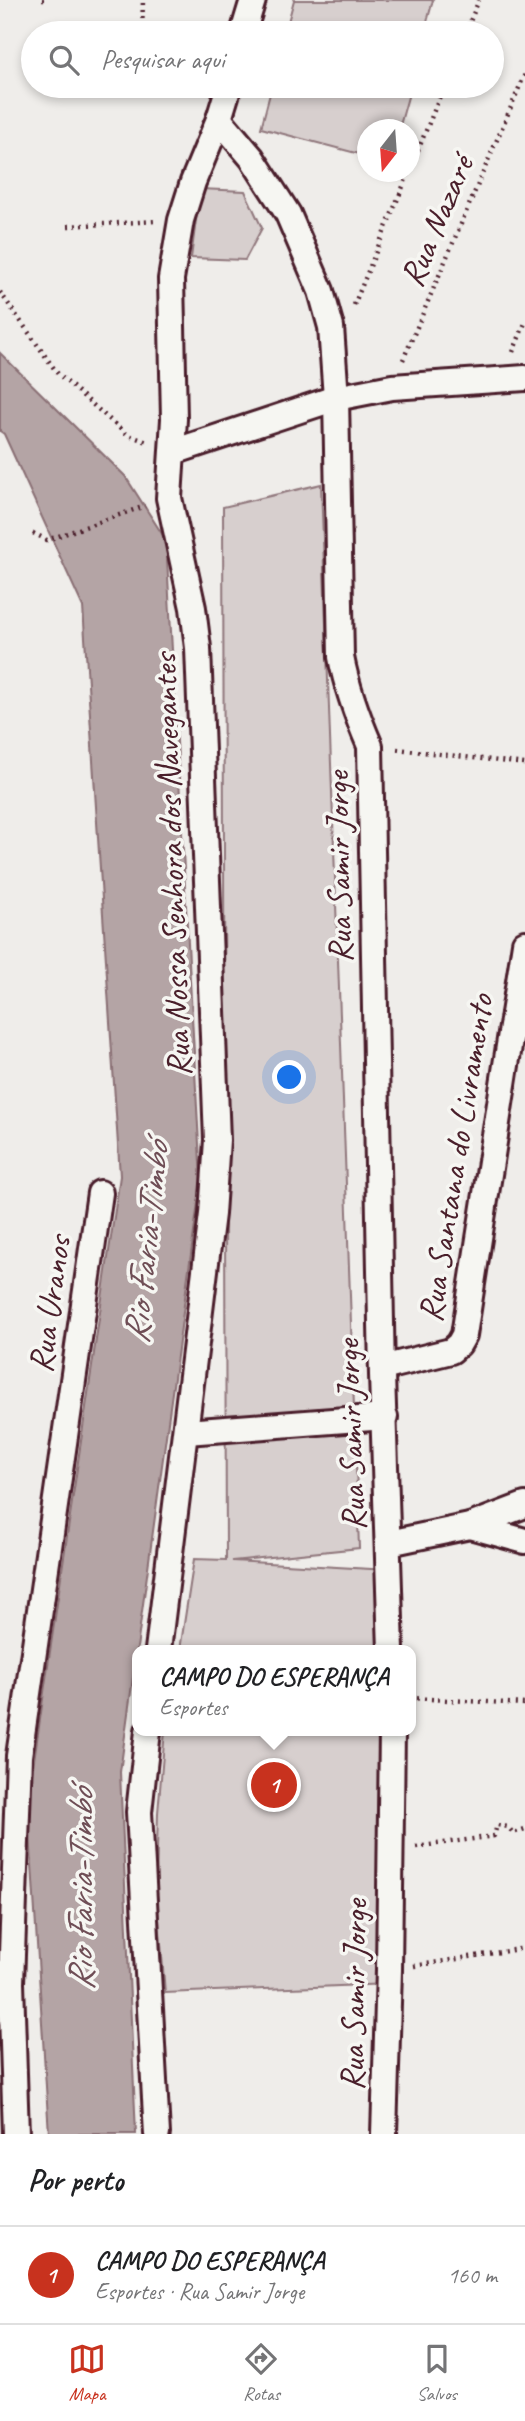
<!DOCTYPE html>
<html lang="pt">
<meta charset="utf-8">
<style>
:root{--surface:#fff;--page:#f6f6f6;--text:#202124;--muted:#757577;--line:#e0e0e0;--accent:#c8321e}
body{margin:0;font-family:Caveat,sans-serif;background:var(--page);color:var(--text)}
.compass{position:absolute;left:357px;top:119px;width:63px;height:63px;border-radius:50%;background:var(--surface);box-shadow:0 4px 10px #0003;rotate:197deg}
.you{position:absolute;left:290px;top:1078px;width:24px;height:24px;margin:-18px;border:5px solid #fff;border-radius:50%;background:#1a73e8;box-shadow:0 0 0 10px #1a73e833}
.badge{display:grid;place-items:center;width:46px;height:46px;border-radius:50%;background:var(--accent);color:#fff;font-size:23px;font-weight:700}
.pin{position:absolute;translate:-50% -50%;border:4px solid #fff;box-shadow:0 2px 7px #0006}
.popup{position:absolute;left:132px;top:1645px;width:284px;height:91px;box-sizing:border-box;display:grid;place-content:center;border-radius:14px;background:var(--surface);filter:drop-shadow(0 2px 5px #0005);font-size:23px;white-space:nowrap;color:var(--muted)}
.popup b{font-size:26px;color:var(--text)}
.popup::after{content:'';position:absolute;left:50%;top:100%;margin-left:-14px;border:14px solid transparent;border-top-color:var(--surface)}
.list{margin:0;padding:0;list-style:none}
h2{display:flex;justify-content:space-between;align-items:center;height:91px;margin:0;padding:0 28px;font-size:30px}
h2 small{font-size:23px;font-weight:400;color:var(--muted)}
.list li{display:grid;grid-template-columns:46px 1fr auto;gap:21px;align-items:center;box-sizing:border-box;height:98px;padding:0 28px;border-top:2px solid var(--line)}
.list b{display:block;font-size:26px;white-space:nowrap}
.list p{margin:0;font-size:23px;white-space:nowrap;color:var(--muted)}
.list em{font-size:23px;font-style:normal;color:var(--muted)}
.icon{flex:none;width:38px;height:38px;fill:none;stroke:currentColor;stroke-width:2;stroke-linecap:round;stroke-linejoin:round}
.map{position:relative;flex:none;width:525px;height:2134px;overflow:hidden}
.search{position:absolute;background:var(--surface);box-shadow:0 4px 10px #0003;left:21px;right:21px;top:21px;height:77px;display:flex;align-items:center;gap:18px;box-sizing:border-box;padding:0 24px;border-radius:38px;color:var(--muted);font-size:26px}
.sheet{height:189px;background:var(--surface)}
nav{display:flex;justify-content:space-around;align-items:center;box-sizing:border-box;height:98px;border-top:2px solid var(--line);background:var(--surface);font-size:19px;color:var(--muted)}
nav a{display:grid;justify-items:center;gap:4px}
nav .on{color:var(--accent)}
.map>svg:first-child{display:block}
.green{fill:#d7cfce;stroke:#90777c;stroke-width:2}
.water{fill:#b4a4a5;stroke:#8a6f74;stroke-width:2}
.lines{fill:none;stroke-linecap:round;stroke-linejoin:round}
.street-casing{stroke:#4a1f2b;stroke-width:30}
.path{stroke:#4a1f2b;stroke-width:4.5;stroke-dasharray:2 5;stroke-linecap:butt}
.street{stroke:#f6f6f2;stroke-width:24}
.labels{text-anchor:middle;stroke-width:7;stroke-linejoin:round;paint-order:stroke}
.street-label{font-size:35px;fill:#4a1f2b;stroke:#f6f6f2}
.water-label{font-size:37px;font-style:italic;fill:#6f4e56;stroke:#f6f6f2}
</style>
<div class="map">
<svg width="525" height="2134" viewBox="0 0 525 2134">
<rect width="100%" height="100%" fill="#efedea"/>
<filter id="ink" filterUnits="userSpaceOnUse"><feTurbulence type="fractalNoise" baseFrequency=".0143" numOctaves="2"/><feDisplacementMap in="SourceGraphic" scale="14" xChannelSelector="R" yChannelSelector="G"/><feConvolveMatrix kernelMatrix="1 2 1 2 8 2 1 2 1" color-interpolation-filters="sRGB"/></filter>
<g filter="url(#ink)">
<g class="green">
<path d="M294,0h139l-9,33h-139z"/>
<path d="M272,86h139l-12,43 -31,1 -1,26 -106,-28z"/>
<path d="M200,189l45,2 17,37 -17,32 -54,-2z"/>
<path d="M321,484l38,1064 -127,13 156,9v80h-208l14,-91 32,1 -3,-1053z"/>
<path d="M165,1731h223l1,253 -224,9 -9,-111 2,-69z"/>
</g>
<path class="water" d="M0,353l125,123 41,64 35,641 -81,591 16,362h-87l-21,-333 92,-625 -37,-569 -79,-173 -4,-3z"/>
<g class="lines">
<g class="street-casing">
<g id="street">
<path d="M243,33l10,-33"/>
<path d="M219,119l33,39 36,56 33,77 10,36 5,71 5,259c6,32 16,59 29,89l12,629 9,275"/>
<path d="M173,452l163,-54 56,-11 133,-9"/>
<path d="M382,1368l69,-17 8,-7 5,-9 61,-392"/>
<path d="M186,1432l199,-15"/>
<path d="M470,1526l55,15"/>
<path d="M389,1543l81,-17 55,-21"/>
<path d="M158,1650l54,-436 5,-74 -19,-492 -5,-40 -24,-110 5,-79 -3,-140 10,-59 12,-38 26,-63 10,-33"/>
<path d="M148,1731l-9,81 18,322"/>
<path d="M16,2134l-5,-151 8,-227 81,-563"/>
<path d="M384,2134l5,-164 3,-239"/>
</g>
</g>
<g class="path">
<path d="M42,0h5"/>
<path d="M142,33l1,-33"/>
<path d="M465,33l14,-33"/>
<path d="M410,170l34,-84"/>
<path d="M68,226l88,-5"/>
<path d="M0,292l58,82 68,60 21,8"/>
<path d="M354,305l55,-133"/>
<path d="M513,352l12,-29"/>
<path d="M403,360l122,-286"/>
<path d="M33,533l14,7 98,-34"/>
<path d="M397,749l128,15"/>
<path d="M410,1698l115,6"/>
<path d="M416,1847l78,-11 3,-11 11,2 5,6 12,-4"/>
<path d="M414,1966l111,-18"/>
</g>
<use href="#street" class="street"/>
</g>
</g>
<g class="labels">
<g class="street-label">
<text transform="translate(436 221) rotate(-67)" y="12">Rua Nazaré</text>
<text transform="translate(171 865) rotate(-92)" y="12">Rua Nossa Senhora dos Navegantes</text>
<text transform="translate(338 867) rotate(-91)" y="12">Rua Samir Jorge</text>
<text transform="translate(455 1158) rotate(-81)" y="12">Rua Santana do Livramento</text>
<text transform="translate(49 1304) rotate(-82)" y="12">Rua Uranos</text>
<text transform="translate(350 1435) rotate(-92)" y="12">Rua Samir Jorge</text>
<text transform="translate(353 1995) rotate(-89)" y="12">Rua Samir Jorge</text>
</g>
<g class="water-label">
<text transform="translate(145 1243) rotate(-84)" y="13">Rio Faria-Timbó</text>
<text transform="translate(80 1890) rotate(-90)" y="13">Rio Faria-Timbó</text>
</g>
</g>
</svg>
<svg class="compass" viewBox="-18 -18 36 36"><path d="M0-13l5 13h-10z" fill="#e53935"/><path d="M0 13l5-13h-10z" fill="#757577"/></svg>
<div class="you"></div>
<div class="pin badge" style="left:274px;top:1785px">1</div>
<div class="popup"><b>CAMPO DO ESPERANÇA</b>Esportes</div>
<div class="search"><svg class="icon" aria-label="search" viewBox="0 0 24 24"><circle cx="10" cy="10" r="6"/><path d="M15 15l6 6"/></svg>Pesquisar aqui</div>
</div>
<section class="sheet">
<h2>Por perto<small></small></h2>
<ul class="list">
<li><span class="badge">1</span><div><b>CAMPO DO ESPERANÇA</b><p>Esportes · Rua Samir Jorge</p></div><em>160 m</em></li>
</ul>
</section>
<nav>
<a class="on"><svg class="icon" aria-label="map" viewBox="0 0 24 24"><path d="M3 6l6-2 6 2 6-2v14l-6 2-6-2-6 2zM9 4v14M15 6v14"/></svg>Mapa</a>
<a><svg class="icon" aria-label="directions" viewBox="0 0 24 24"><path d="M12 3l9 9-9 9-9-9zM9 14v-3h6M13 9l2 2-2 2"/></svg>Rotas</a>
<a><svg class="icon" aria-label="saved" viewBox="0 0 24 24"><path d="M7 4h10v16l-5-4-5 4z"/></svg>Salvos</a>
</nav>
